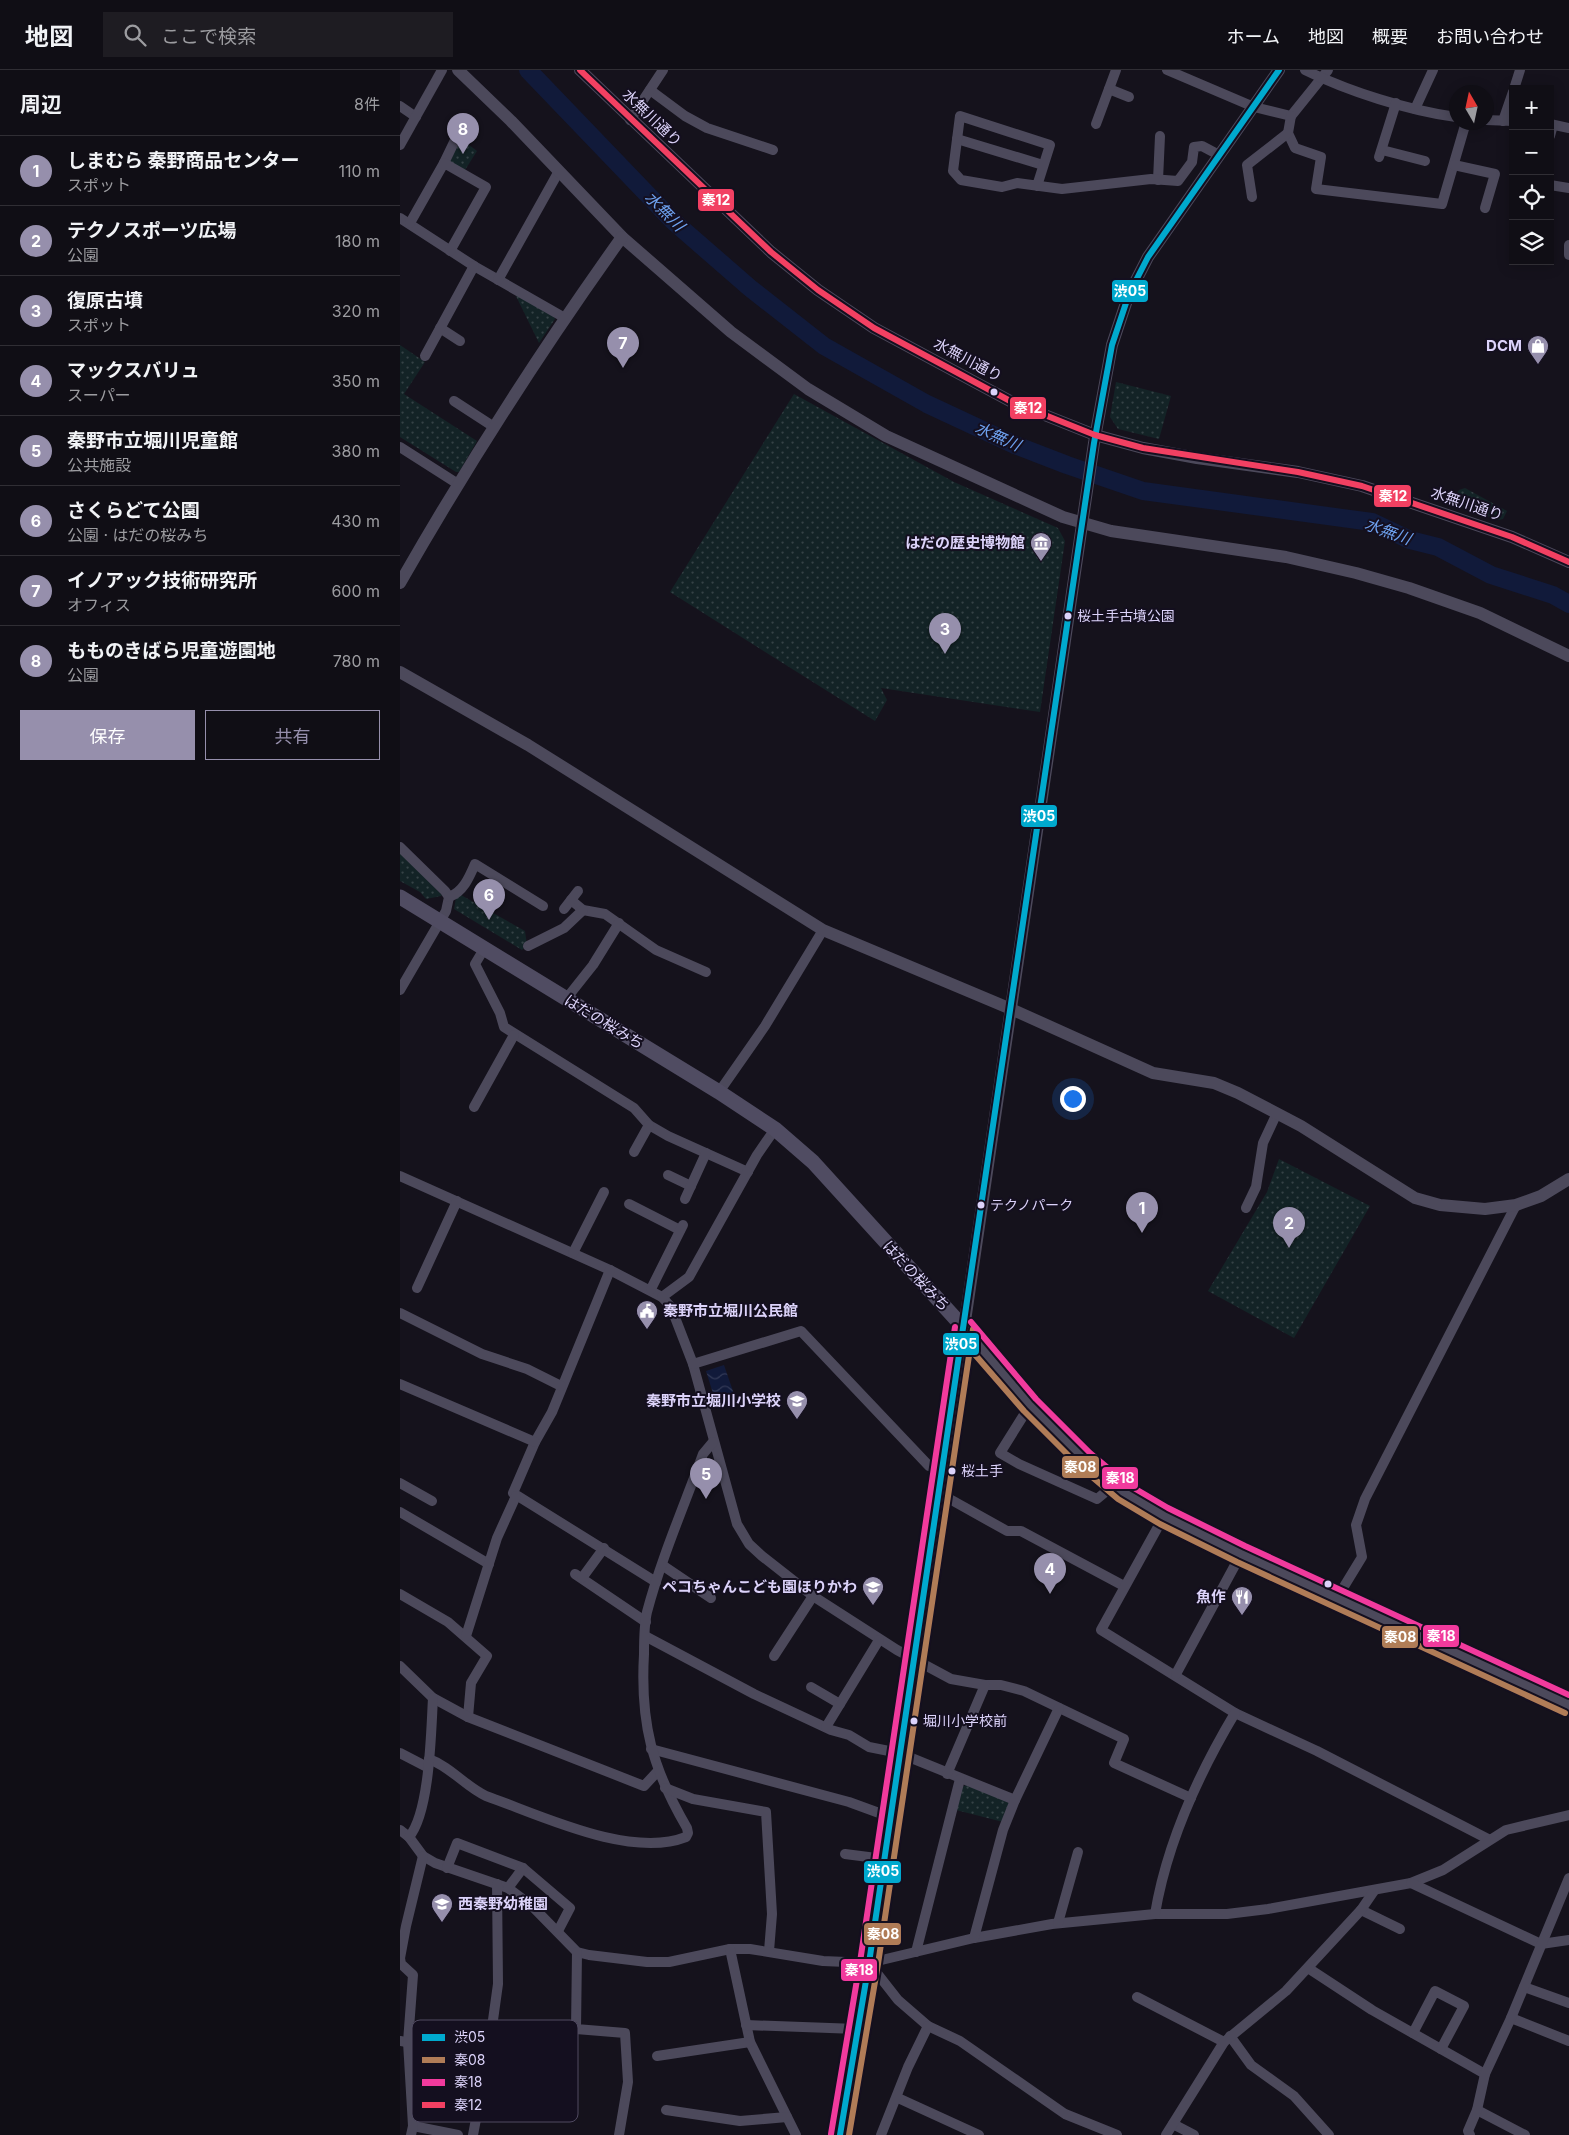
<!DOCTYPE html>
<html lang="ja">
<meta charset="utf-8">
<style>
:root{--surface:#100e15;--page:#1e1c22;--text:#f1f3f6;--muted:#9c9ca0;--line:#302e34;--accent:#968fac}
body{margin:0;font-family:Inter,"Noto Sans JP",sans-serif;background:var(--page);color:var(--text)}
.controls{position:absolute;right:15px;top:15px;display:grid;overflow:hidden;border-radius:0px;box-shadow:0 2px 12px #0003}
.controls button{width:45px;height:45px;display:grid;place-items:center;padding:0;border:0;border-bottom:1px solid var(--line);background:var(--surface);color:var(--text);font:25px sans-serif}
.compass{position:absolute;left:1049px;top:15px;width:45px;height:45px;border-radius:50%;background:var(--surface);box-shadow:0 2px 12px #0003;rotate:351deg}
.you{position:absolute;left:672px;top:1028px;width:18px;height:18px;margin:-12px;border:4px solid #fff;border-radius:50%;background:#1a73e8;box-shadow:0 0 0 8px #1a73e833}
.badge{display:grid;place-items:center;width:32px;height:32px;border-radius:50%;background:var(--accent);color:#fff;font-size:16px;font-weight:700}
.pin{position:absolute;translate:-50% -41px;filter:drop-shadow(0 1px 2px #0008)}
.pin::after{content:'';position:absolute;top:26px;width:18px;height:15px;background:inherit;clip-path:polygon(0 0,100% 0,50% 100%)}
.list{margin:0;padding:0;list-style:none}
h2{display:flex;justify-content:space-between;align-items:center;height:65px;margin:0;padding:0 20px;font-size:21px}
h2 small{font-size:16px;font-weight:400;color:var(--muted)}
.list li{display:grid;grid-template-columns:32px 1fr auto;gap:15px;align-items:center;box-sizing:border-box;height:70px;padding:0 20px;border-top:1px solid var(--line)}
.list b{display:block;font-size:19px;white-space:nowrap}
.list p{margin:0;font-size:16px;white-space:nowrap;color:var(--muted)}
.list em{font-size:16px;font-style:normal;color:var(--muted)}
.actions{display:flex;gap:10px;padding:15px 20px}
.actions a{flex:1;padding:11px 0;border:1px solid var(--accent);border-radius:0px;text-align:center;font-size:18px;color:var(--accent)}
.actions .main{background:var(--accent);color:#fff}
.icon{flex:none;width:28px;height:28px;fill:none;stroke:currentColor;stroke-width:2;stroke-linecap:round;stroke-linejoin:round}
.map{position:relative;flex:none;width:1169px;height:2065px;overflow:hidden}
header{display:flex;align-items:center;gap:30px;box-sizing:border-box;height:70px;padding:0 25px;background:var(--surface);border-bottom:1px solid var(--line)}
header strong{font-size:24px}
nav{display:flex;gap:28px;margin-inline-start:auto;font-size:18px}
.search{width:350px;height:45px;background:var(--page);display:flex;align-items:center;gap:12px;box-sizing:border-box;padding:0 18px;border-radius:0px;color:var(--muted);font-size:19px}
main{display:flex}
aside{flex:1;background:var(--surface)}
.map>svg:first-child{display:block}
.park{fill:url(#park-dots)}
.water{fill:url(#water-waves)}
.lines{fill:none;stroke-linecap:round;stroke-linejoin:round}
.river{stroke:#111a3a;stroke-width:18}
.minor{stroke:#4c495b;stroke-width:10}
.tertiary{stroke:#4c495b;stroke-width:12}
.secondary{stroke:#504c62;stroke-width:15}
.bus-1-casing{stroke:#140f1f;stroke-width:10}
.bus-2-casing{stroke:#140f1f;stroke-width:10}
.bus-3-casing{stroke:#140f1f;stroke-width:10}
.bus-4-casing{stroke:#140f1f;stroke-width:10}
.bus-1{stroke:#00a9ce;stroke-width:6}
.bus-2{stroke:#b07c57;stroke-width:6}
.bus-3{stroke:#f13a9d;stroke-width:6}
.bus-4{stroke:#f24062;stroke-width:6}
.bus-dot{fill:#dcd3fa;stroke:#140f1f;stroke-width:2}
.labels{text-anchor:middle;stroke-width:4;stroke-linejoin:round;paint-order:stroke}
.bus-label{font-size:14px;fill:#dcd3fa;stroke:#140f1f;text-anchor:start}
.street-label{font-size:15px;fill:#dcd3fa;stroke:#140f1f}
.poi-label{font-size:15px;font-weight:bold;fill:#dcd3fa;stroke:#140f1f;text-anchor:end}
.water-label{font-size:16px;font-style:italic;fill:#6da0ee;stroke:#140f1f}
.key{fill:#140f1f;stroke:#504a61;stroke-width:1}
.key-label{font-size:14px;fill:#dcd3fa}
.line-badge{stroke:#140f1f;stroke-width:2}
.badge-label{font-size:14px;text-anchor:middle;font-weight:bold;fill:#fff}
</style>
<header>
<strong>地図</strong>
<div class="search"><svg class="icon" aria-label="search" viewBox="0 0 24 24"><circle cx="10" cy="10" r="6"/><path d="M15 15l6 6"/></svg>ここで検索</div>
<nav><a>ホーム</a><a>地図</a><a>概要</a><a>お問い合わせ</a></nav>
</header>
<main>
<aside>
<h2>周辺<small>8件</small></h2>
<ul class="list">
<li><span class="badge">1</span><div><b>しまむら 秦野商品センター</b><p>スポット</p></div><em>110 m</em></li>
<li><span class="badge">2</span><div><b>テクノスポーツ広場</b><p>公園</p></div><em>180 m</em></li>
<li><span class="badge">3</span><div><b>復原古墳</b><p>スポット</p></div><em>320 m</em></li>
<li><span class="badge">4</span><div><b>マックスバリュ</b><p>スーパー</p></div><em>350 m</em></li>
<li><span class="badge">5</span><div><b>秦野市立堀川児童館</b><p>公共施設</p></div><em>380 m</em></li>
<li><span class="badge">6</span><div><b>さくらどて公園</b><p>公園 · はだの桜みち</p></div><em>430 m</em></li>
<li><span class="badge">7</span><div><b>イノアック技術研究所</b><p>オフィス</p></div><em>600 m</em></li>
<li><span class="badge">8</span><div><b>もものきばら児童遊園地</b><p>公園</p></div><em>780 m</em></li>
</ul>
<div class="actions"><a class="main">保存</a><a>共有</a></div>
</aside>
<div class="map">
<svg width="1169" height="2065" viewBox="0 0 1169 2065">
<defs>
<pattern id="park-dots" width="8" height="8" patternUnits="userSpaceOnUse" patternTransform="scale(1.25)"><rect width="8" height="8" fill="#132326"/><path d="M2 2h.1M6 6h.1" fill="none" stroke="#354246" stroke-width="1.8" stroke-linecap="round"/></pattern>
<pattern id="water-waves" width="16" height="10" patternUnits="userSpaceOnUse" patternTransform="scale(1.25)"><rect width="16" height="10" fill="#111a3a"/><path d="M0 5q4-4 8 0t8 0" fill="none" stroke="#333a57"/></pattern>
</defs>
<rect width="100%" height="100%" fill="#15121c"/>
<g class="park">
<path d="M60,68l17,13 -12,19 -15,-7 -1,-6z"/>
<path d="M114,222l40,24 1,3 -16,24z"/>
<path d="M0,275l25,17 -21,32 73,47 -18,31h-3l-56,-35z"/>
<path d="M716,312l55,14 -12,43 -41,-10 -8,-12z"/>
<path d="M394,324l160,88 104,46 7,13 -25,171 -159,-24 6,12 -12,21 -205,-129z"/>
<path d="M1065,418l42,23 -4,8 -4,1 -50,-17 10,-13z"/>
<path d="M0,782l42,43 -1,1 -15,3 -6,-7 -20,-11z"/>
<path d="M61,825l64,36 2,14 -5,5 -68,-41 2,-11z"/>
<path d="M879,1089l91,47 -76,132 -86,-47 59,-99z"/>
<path d="M566,1715l42,16 2,4 -7,17 -47,-12 6,-23z"/>
</g>
<path class="water" d="M324,1295l12,35 -19,6 -11,-35z"/>
<g class="lines">
<path class="river" d="M128,0l145,151 77,67 74,58 103,58 88,41 52,20 76,26 229,31 38,18 28,7 53,28 62,20 16,9"/>
<g class="minor">
<path d="M767,0l87,37 37,9 37,-46"/>
<path d="M905,0c42,21 105,41 151,47"/>
<path d="M709,19l20,8"/>
<path d="M1114,19l6,-19"/>
<path d="M250,20l35,26 22,12 66,22"/>
<path d="M0,36l16,11"/>
<path d="M1015,39l18,-39"/>
<path d="M891,46l-3,17 7,15 26,9 -5,32 126,15 24,-82"/>
<path d="M230,50l33,-50"/>
<path d="M1086,50l27,1"/>
<path d="M1103,51l10,-29"/>
<path d="M696,54l20,-54"/>
<path d="M1150,54l19,4"/>
<path d="M1150,66l3,-11"/>
<path d="M557,69l86,26"/>
<path d="M0,75l42,-75"/>
<path d="M982,80l43,11"/>
<path d="M979,87l17,-54"/>
<path d="M44,93l13,-27"/>
<path d="M1054,95l41,9 -10,34"/>
<path d="M758,110l2,-44"/>
<path d="M1150,115l19,3"/>
<path d="M637,116l13,-41 -90,-29 -7,55 8,9 41,7 15,-4 45,6 89,-10 27,2 14,-19 2,-15 8,-1 17,9"/>
<path d="M852,127l-5,-32 41,-32"/>
<path d="M0,148l74,48 91,52"/>
<path d="M10,153l34,-60 42,24 -36,64"/>
<path d="M1169,175v10"/>
<path d="M98,210l61,-109"/>
<path d="M40,258l20,13"/>
<path d="M25,286l49,-90"/>
<path d="M54,331l40,26"/>
<path d="M0,377l58,37"/>
<path d="M0,777l45,44 4,6 -3,14 -46,79"/>
<path d="M49,827c14,-5 20,-19 26,-33l68,42"/>
<path d="M171,830l12,10 22,4 51,36 50,22"/>
<path d="M164,839l14,-18"/>
<path d="M128,876l36,-18 19,-18"/>
<path d="M84,879l-9,15 25,49 4,14 130,81 15,17 19,11 80,36"/>
<path d="M166,929l27,-34 26,-42"/>
<path d="M319,1022l46,-66 58,-96"/>
<path d="M74,1037l40,-72"/>
<path d="M234,1082l15,-27"/>
<path d="M268,1105l23,11"/>
<path d="M0,1106l210,94 52,27 9,10 22,57 44,160 12,20 13,12 51,40 84,54 54,29 34,6h16l23,6 100,48 -10,24 77,35"/>
<path d="M285,1129l21,-46"/>
<path d="M229,1134l51,26"/>
<path d="M846,1138l10,-21 7,-44 14,-30"/>
<path d="M173,1183l31,-61"/>
<path d="M210,1200l-58,142 -17,30 -22,51 143,89"/>
<path d="M17,1218l40,-87"/>
<path d="M251,1219l32,-64"/>
<path d="M262,1227l27,-20 68,-122 18,-26"/>
<path d="M0,1243l82,41 45,15 34,17"/>
<path d="M293,1294l108,-33 128,135 13,2"/>
<path d="M0,1314l135,58"/>
<path d="M630,1335l-30,48 19,11 78,35 17,-14"/>
<path d="M0,1413l32,18"/>
<path d="M539,1423l68,38h14l103,55"/>
<path d="M0,1442l89,52"/>
<path d="M764,1446l-63,114 134,83 82,38 171,88"/>
<path d="M262,1495l49,33"/>
<path d="M175,1504l71,48"/>
<path d="M182,1508l22,-30"/>
<path d="M0,1524l48,28 39,34 -16,27 -3,34"/>
<path d="M937,1528l25,-41 -6,-32 9,-26 151,-294"/>
<path d="M66,1566l31,-98 19,-42"/>
<path d="M245,1566l109,58 77,36 18,5 20,12 30,6 116,47"/>
<path d="M374,1586l39,-60"/>
<path d="M0,1596l33,32 35,19 176,69 14,-15"/>
<path d="M776,1604l65,-120"/>
<path d="M411,1617l29,17"/>
<path d="M426,1657l53,-87"/>
<path d="M251,1679l198,53 41,15"/>
<path d="M0,1683l27,14"/>
<path d="M29,1689c22,8 36,27 57,37 54,19 144,63 200,41l2,-4 -1,-5c-35,-60 -47,-105 -43,-174 0,-14 0,-29 3,-42 14,-53 37,-106 56,-158l10,-12"/>
<path d="M547,1704l38,-89"/>
<path d="M265,1718l28,11 73,13 6,102 -3,37"/>
<path d="M0,1760l9,7 14,19 12,7 73,25 24,18 45,46 12,3 58,7h22l61,-13h20l73,12 46,2 105,-25 78,-14 103,-10h72l41,-5 143,-26 32,-13 63,-40 63,-15"/>
<path d="M9,1767c21,-25 22,-106 24,-139"/>
<path d="M445,1784l39,5"/>
<path d="M47,1798l10,-25 66,25 47,40 -12,23"/>
<path d="M1011,1813l130,61 28,-4"/>
<path d="M108,1818l15,-20"/>
<path d="M961,1840l39,19"/>
<path d="M755,1844c12,-72 43,-139 80,-201"/>
<path d="M658,1853l20,-71"/>
<path d="M574,1868l29,-108 12,-30 44,-92"/>
<path d="M330,1879l20,93 46,93"/>
<path d="M177,1882l-1,77 49,4 3,49 -9,53"/>
<path d="M516,1882l44,-173"/>
<path d="M469,1893l29,37 30,26 32,15 105,73 52,21"/>
<path d="M908,1898l64,42 113,64"/>
<path d="M1124,1917l45,16"/>
<path d="M737,1927l87,45"/>
<path d="M1111,1948l58,23"/>
<path d="M346,1955l111,4"/>
<path d="M1013,1963l22,-42 29,15 -23,43"/>
<path d="M830,1966l21,29 43,31 35,39"/>
<path d="M0,1971l88,15"/>
<path d="M257,1986l93,-14"/>
<path d="M498,2028l81,37"/>
<path d="M266,2040l74,11 47,-4"/>
<path d="M1077,2040l48,25"/>
<path d="M773,2054l21,11"/>
<path d="M13,2056l45,9"/>
<path d="M11,2065l2,-9 -5,-84 5,-67 -12,-11 -1,-6 6,-32 17,-70"/>
<path d="M73,2065l15,-79 10,-72 -1,-100"/>
<path d="M481,2065l27,-68 20,-41"/>
<path d="M766,2065l58,-93 62,-51 75,-81 13,-19"/>
<path d="M1070,2065l-2,-4 9,-21 8,-36 26,-56 58,-140"/>
</g>
<g class="tertiary">
<path d="M58,0l53,51 111,116 109,95 77,57 78,47 177,81 48,14 175,26 70,16 53,15 71,25 89,43"/>
<path d="M180,0l191,182 47,38 56,38 138,74 83,33 48,13 54,10 101,14 64,14 150,51 57,25"/>
<path d="M879,0l-131,187 -19,37 -17,51 -18,98 -130,885 66,77 54,54 38,32 42,25 77,38 328,151"/>
<path d="M0,513c68,-119 142,-234 222,-346"/>
<path d="M0,602l128,73 295,185 188,79 142,64 61,10 24,10 63,33 114,72 25,7 45,4 31,-4 25,-9 28,-17"/>
</g>
<path class="secondary" d="M0,827l319,195 56,37 38,33 151,166 -95,635 -29,172"/>
<g class="bus-1-casing">
<path id="bus-1" d="M440,2065l29,-172 225,-1520 18,-98 17,-51 19,-37 131,-187"/>
</g>
<g class="bus-2-casing">
<g id="bus-2">
<path d="M557,1264l67,77 54,54 40,34 42,25 77,38 328,151"/>
<path d="M449,2065l29,-171 95,-635"/>
</g>
</g>
<g class="bus-3-casing">
<g id="bus-3">
<path d="M571,1252l65,77 54,54 37,31 41,24 77,38 324,149"/>
<path d="M431,2064l29,-172 95,-635"/>
</g>
</g>
<g class="bus-4-casing">
<path id="bus-4" d="M180,0l191,182 47,38 56,38 138,74 83,33 48,13 155,24 64,14 150,51 57,25"/>
</g>
<use href="#bus-1" class="bus-1"/>
<use href="#bus-2" class="bus-2"/>
<use href="#bus-3" class="bus-3"/>
<use href="#bus-4" class="bus-4"/>
</g>
<defs>
<g id="shop-pin" transform="scale(1.125)"><path d="M0 17L-7.5 6A9.5 9.5 0 1 1 7.5 6Z" fill="#968fac" stroke="#140f1f"/><path d="M-5-2.5h2.3a2.7 3.5 0 0 1 5.4 0H5L5.5 6h-11ZM-1.5-2.5h3a1.5 2.3 0 0 0-3 0Z" fill="#fff"/></g>
<g id="museum-pin" transform="scale(1.125)"><path d="M0 17L-7.5 6A9.5 9.5 0 1 1 7.5 6Z" fill="#968fac" stroke="#140f1f"/><path d="M0-6L6-3V-2H-6V-3ZM-5-1h2V3h-2ZM-1-1h2V3h-2ZM3-1h2V3H3ZM-6 4H6V6H-6Z" fill="#fff"/></g>
<g id="civic-pin" transform="scale(1.125)"><path d="M0 17L-7.5 6A9.5 9.5 0 1 1 7.5 6Z" fill="#968fac" stroke="#140f1f"/><path d="M-.6-6.5H3V-4.5H.6V-3L4-1V1h2V6H-6V1h2V-1L-.6-3ZM-1.2 2.5V6h2.4V2.5Z" fill="#fff"/></g>
<g id="school-pin" transform="scale(1.125)"><path d="M0 17L-7.5 6A9.5 9.5 0 1 1 7.5 6Z" fill="#968fac" stroke="#140f1f"/><path d="M0-5L7-2L0 1L-7-2ZM-4 1L0 2.5L4 1V4Q0 6-4 4Z" fill="#fff"/></g>
<g id="restaurant-pin" transform="scale(1.125)"><path d="M0 17L-7.5 6A9.5 9.5 0 1 1 7.5 6Z" fill="#968fac" stroke="#140f1f"/><path d="M-5-6h1v4h1v-4h1v4h1v-4h1v5L-1.5 .5V6h-2V.5L-5-1ZM5-6V6H3V1.5H1.5Q1.5-4 5-6Z" fill="#fff"/></g>
</defs>
<g fill-rule="evenodd">
<use href="#shop-pin" x="1138" y="276"/>
<use href="#museum-pin" x="641" y="473"/>
<use href="#civic-pin" x="247" y="1241"/>
<use href="#school-pin" x="397" y="1331"/>
<use href="#school-pin" x="473" y="1517"/>
<use href="#restaurant-pin" x="842" y="1527"/>
<use href="#school-pin" x="42" y="1834"/>
</g>
<g class="bus-dot">
<circle cx="594" cy="322" r="4.5"/>
<circle cx="668" cy="546" r="4.5"/>
<circle cx="581" cy="1135" r="4.5"/>
<circle cx="552" cy="1401" r="4.5"/>
<circle cx="928" cy="1514" r="4.5"/>
<circle cx="514" cy="1651" r="4.5"/>
</g>
<g class="labels">
<g class="bus-label">
<text x="677" y="551">桜土手古墳公園</text>
<text x="590" y="1140">テクノパーク</text>
<text x="561" y="1406">桜土手</text>
<text x="523" y="1656">堀川小学校前</text>
</g>
<g class="street-label">
<text transform="translate(252 48) rotate(44)" y="5">水無川通り</text>
<text transform="translate(568 290) rotate(28)" y="5">水無川通り</text>
<text transform="translate(1067 434) rotate(19)" y="5">水無川通り</text>
<text transform="translate(204 952) rotate(31)" y="5">はだの桜みち</text>
<text transform="translate(516 1206) rotate(47)" y="5">はだの桜みち</text>
</g>
<g class="poi-label">
<text x="1122" y="281">DCM</text>
<text x="625" y="478">はだの歴史博物館</text>
<text x="263" y="1246" text-anchor="start">秦野市立堀川公民館</text>
<text x="381" y="1336">秦野市立堀川小学校</text>
<text x="457" y="1522">ペコちゃんこども園ほりかわ</text>
<text x="826" y="1532">魚作</text>
<text x="58" y="1839" text-anchor="start">西秦野幼稚園</text>
</g>
<g class="water-label">
<text transform="translate(265 141) rotate(45)" y="6">水無川</text>
<text transform="translate(598 366) rotate(24)" y="6">水無川</text>
<text transform="translate(988 461) rotate(20)" y="6">水無川</text>
</g>
</g>
<rect x="12" y="1950" width="166" height="102" rx="8" class="key"/>
<rect x="22" y="1964" width="23" height="7" fill="#00a9ce"/>
<rect x="22" y="1987" width="23" height="6" fill="#b07c57"/>
<rect x="22" y="2009" width="23" height="7" fill="#f13a9d"/>
<rect x="22" y="2032" width="23" height="6" fill="#f24062"/>
<g class="key-label">
<text x="54" y="1972">渋05</text>
<text x="54" y="1995">秦08</text>
<text x="54" y="2017">秦18</text>
<text x="54" y="2040">秦12</text>
</g>
<g class="line-badge">
<rect x="297" y="118" width="38" height="24" rx="5" fill="#f24062"/>
<rect x="711" y="209" width="38" height="24" rx="5" fill="#00a9ce"/>
<rect x="609" y="326" width="38" height="24" rx="5" fill="#f24062"/>
<rect x="973" y="414" width="39" height="24" rx="5" fill="#f24062"/>
<rect x="620" y="734" width="38" height="24" rx="5" fill="#00a9ce"/>
<rect x="542" y="1262" width="38" height="24" rx="5" fill="#00a9ce"/>
<rect x="661" y="1385" width="39" height="24" rx="5" fill="#b07c57"/>
<rect x="701" y="1396" width="38" height="24" rx="5" fill="#f13a9d"/>
<rect x="1022" y="1554" width="38" height="24" rx="5" fill="#f13a9d"/>
<rect x="981" y="1555" width="38" height="24" rx="5" fill="#b07c57"/>
<rect x="463" y="1790" width="39" height="24" rx="5" fill="#00a9ce"/>
<rect x="463" y="1852" width="39" height="24" rx="5" fill="#b07c57"/>
<rect x="440" y="1888" width="38" height="24" rx="5" fill="#f13a9d"/>
</g>
<g class="badge-label">
<text x="316" y="135">秦12</text>
<text x="730" y="226">渋05</text>
<text x="628" y="343">秦12</text>
<text x="993" y="431">秦12</text>
<text x="639" y="751">渋05</text>
<text x="561" y="1279">渋05</text>
<text x="680" y="1402">秦08</text>
<text x="720" y="1413">秦18</text>
<text x="1041" y="1571">秦18</text>
<text x="1000" y="1572">秦08</text>
<text x="483" y="1806">渋05</text>
<text x="483" y="1869">秦08</text>
<text x="459" y="1905">秦18</text>
</g>
</svg>
<div class="controls">
<button>+</button>
<button>−</button>
<button><svg class="icon" aria-label="locate" viewBox="0 0 24 24"><circle cx="12" cy="12" r="6"/><path d="M12 2v4M12 18v4M2 12h4M18 12h4"/></svg></button>
<button><svg class="icon" aria-label="layers" viewBox="0 0 24 24"><path d="M12 4l9 5-9 5-9-5zM3 14l9 5 9-5"/></svg></button>
</div>
<svg class="compass" viewBox="-18 -18 36 36"><path d="M0-13l5 13h-10z" fill="#e53935"/><path d="M0 13l5-13h-10z" fill="#9c9ca0"/></svg>
<div class="you"></div>
<div class="pin badge" style="left:742px;top:1163px">1</div>
<div class="pin badge" style="left:889px;top:1178px">2</div>
<div class="pin badge" style="left:545px;top:584px">3</div>
<div class="pin badge" style="left:650px;top:1524px">4</div>
<div class="pin badge" style="left:306px;top:1429px">5</div>
<div class="pin badge" style="left:89px;top:850px">6</div>
<div class="pin badge" style="left:223px;top:298px">7</div>
<div class="pin badge" style="left:63px;top:84px">8</div>
</div>
</main>
